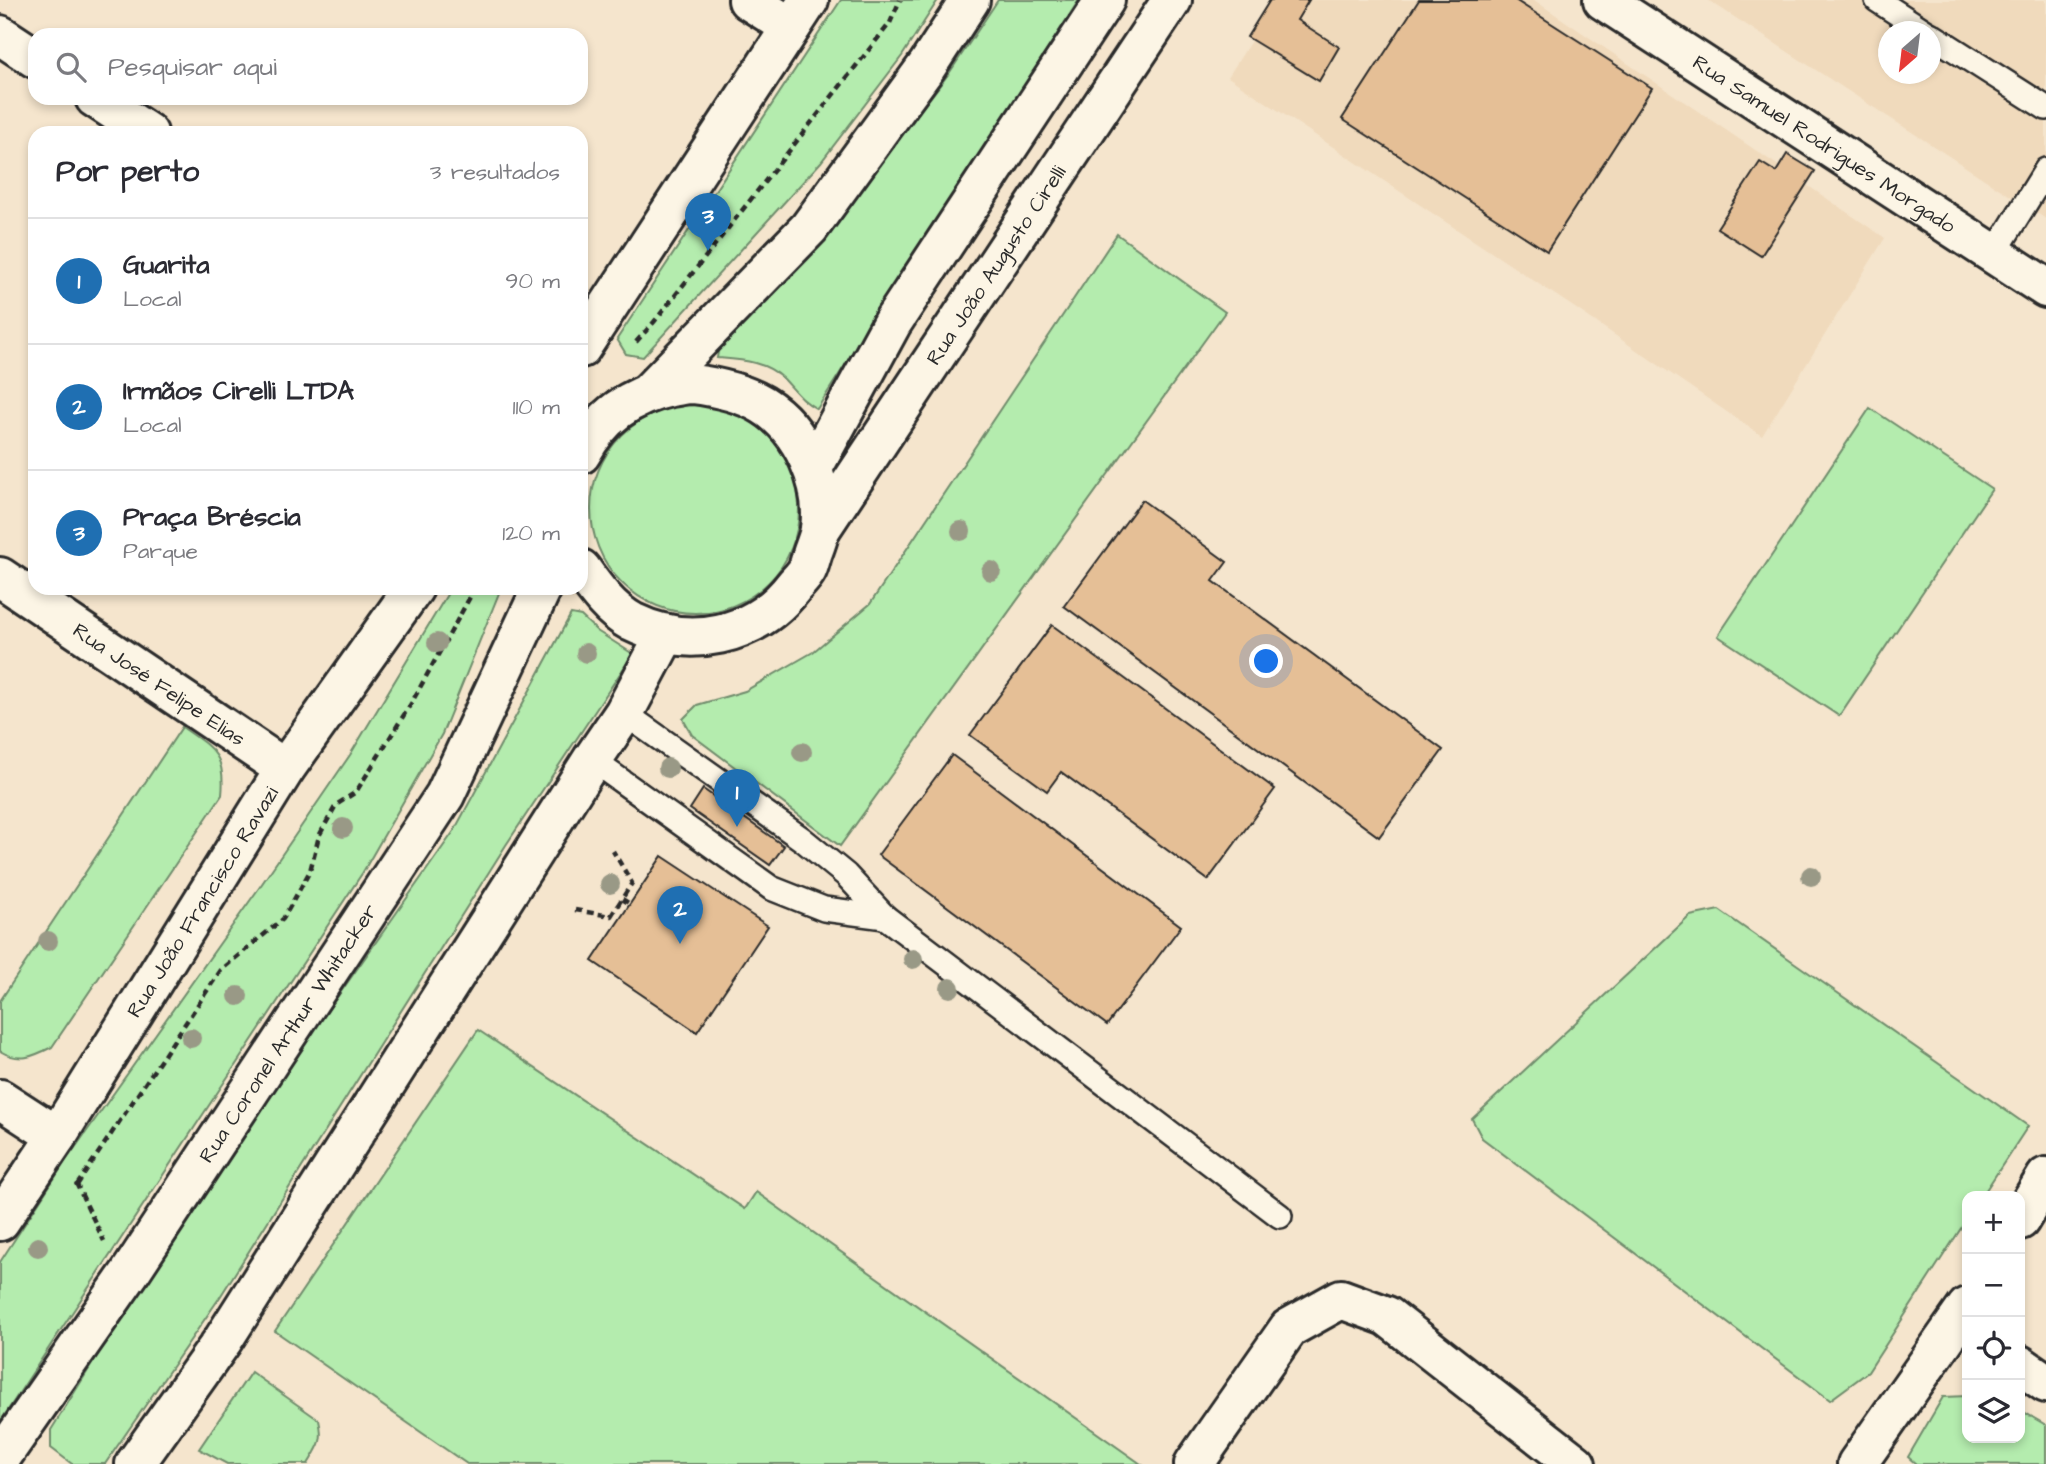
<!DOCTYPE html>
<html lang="pt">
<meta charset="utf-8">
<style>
:root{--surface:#fff;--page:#f2f2f3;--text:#2b2b33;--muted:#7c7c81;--line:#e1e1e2;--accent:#1f6fb2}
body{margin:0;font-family:"Architects Daughter",sans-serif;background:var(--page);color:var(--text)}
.controls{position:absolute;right:21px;bottom:21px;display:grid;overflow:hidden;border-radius:14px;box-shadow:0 4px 10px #0003}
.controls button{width:63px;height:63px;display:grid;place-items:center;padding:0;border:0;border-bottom:2px solid var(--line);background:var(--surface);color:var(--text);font:35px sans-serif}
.compass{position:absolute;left:1878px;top:21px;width:63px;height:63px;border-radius:50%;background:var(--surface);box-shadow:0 4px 10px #0003;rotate:208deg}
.you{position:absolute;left:1267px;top:662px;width:24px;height:24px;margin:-18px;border:5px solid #fff;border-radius:50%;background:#1a73e8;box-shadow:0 0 0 10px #1a73e833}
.badge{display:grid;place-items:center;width:46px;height:46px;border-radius:50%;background:var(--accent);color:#fff;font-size:23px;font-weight:700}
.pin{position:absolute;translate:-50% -58px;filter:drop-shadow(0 2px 4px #0008)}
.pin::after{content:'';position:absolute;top:37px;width:24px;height:21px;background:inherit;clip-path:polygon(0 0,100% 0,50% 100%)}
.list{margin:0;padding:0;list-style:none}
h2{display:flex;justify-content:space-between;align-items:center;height:91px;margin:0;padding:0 28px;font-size:30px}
h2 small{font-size:23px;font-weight:400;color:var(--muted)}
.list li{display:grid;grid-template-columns:46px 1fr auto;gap:21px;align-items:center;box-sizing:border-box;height:126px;padding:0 28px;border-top:2px solid var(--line)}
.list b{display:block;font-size:26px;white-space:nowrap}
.list p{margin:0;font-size:23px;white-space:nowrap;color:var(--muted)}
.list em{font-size:23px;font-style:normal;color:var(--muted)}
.icon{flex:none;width:38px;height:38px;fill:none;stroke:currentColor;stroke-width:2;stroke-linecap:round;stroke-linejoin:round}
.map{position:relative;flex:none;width:2046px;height:1464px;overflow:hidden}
.search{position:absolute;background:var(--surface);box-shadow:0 4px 10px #0003;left:28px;top:28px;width:560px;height:77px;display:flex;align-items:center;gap:18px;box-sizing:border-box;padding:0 24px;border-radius:21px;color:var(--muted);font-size:26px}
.panel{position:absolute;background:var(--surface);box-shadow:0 4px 10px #0003;left:28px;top:126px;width:560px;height:469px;border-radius:21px}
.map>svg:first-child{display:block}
.built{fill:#f0dabc;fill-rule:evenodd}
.green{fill:#b4ecae;stroke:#708c6c;stroke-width:2}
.building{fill:#e5bf96;stroke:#2b2b2b;stroke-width:2}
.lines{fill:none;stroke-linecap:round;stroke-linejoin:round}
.lane-casing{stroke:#2b2b2b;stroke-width:28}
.street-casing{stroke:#2b2b2b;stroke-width:44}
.secondary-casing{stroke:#2b2b2b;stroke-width:44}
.path{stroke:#2b2b2b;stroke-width:4.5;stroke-dasharray:7 5;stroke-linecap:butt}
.lane{stroke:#fcf5e5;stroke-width:23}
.street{stroke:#fcf5e5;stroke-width:38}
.secondary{stroke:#fcf5e5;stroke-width:38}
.tree{fill:#999986}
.labels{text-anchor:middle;stroke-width:5;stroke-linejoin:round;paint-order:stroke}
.street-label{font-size:21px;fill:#2b2b2b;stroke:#fcf5e5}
</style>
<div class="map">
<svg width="2046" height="1464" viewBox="0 0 2046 1464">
<rect width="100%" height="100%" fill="#f5e5cd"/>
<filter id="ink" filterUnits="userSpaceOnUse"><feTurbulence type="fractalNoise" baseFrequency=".0143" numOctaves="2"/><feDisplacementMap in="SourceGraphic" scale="14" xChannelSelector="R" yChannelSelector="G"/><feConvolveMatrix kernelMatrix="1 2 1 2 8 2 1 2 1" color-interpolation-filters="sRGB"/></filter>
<g filter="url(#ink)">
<g class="built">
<path d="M1277,0h257l351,238 -123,198 -178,-122 -356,-237z"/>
<path d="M1708,0h338v219zM1888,32h42v42h-42z"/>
</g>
<g class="green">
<path d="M841,0h97l-36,56 -81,106 -178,195 -17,-3 -9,-15z"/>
<path d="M998,0h81l-262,409c-17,-10 -20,-16 -33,-30 -18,-18 -43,-19 -67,-21l2,-13 49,-46 83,-98 99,-129z"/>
<path d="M1117,234l108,78 -385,534 -148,-111 -9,-16 14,-14 48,-14 68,-39 57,-48z"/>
<circle cx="695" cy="509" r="104"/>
<path d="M1870,408l122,81 -153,227 -121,-80z"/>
<path d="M451,588h50l-59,146 -79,138 -363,550v-160l65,-100 194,-274 91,-133z"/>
<path d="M571,614l10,2 16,15 36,23 -127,191 -286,452 -115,167h-33l-21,-16v-18l140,-225 263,-374z"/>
<path d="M182,727c31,22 44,27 40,68l-170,252c-20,10 -32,16 -52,4v-50z"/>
<path d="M1719,910l309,216 -46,70h-15v23l-99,153 -38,28 -348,-262 -10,-19 218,-203z"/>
<path d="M478,1030l267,179 11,-17 385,272h-674l-192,-133z"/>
<path d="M251,1372l68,48c5,21 0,26 -11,44h-81l-28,-15z"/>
<path d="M1967,1396v42h53v-28l26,15v39h-130l-8,-7 35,-60z"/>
</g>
<g class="building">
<path d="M1270,0h39l-12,20 42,27 -20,34 -72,-44z"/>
<path d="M1419,0h96l137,88 -105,163 -205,-132z"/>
<path d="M1787,154l28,17 -54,85 -44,-28 43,-66 16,10z"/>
<path d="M1142,500l85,62 -14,19 230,169 -64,87 -315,-231z"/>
<path d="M1052,625l223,164 -67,91 -147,-108 -14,19 -77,-56z"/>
<path d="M952,755l229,171 -74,99 -229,-170z"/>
<path d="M703,789l81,57 -14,19 -80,-56z"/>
<path d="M662,856l106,70 -71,106 -105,-71z"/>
</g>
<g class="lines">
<g class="lane-casing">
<g id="lane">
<path d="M1877,0l49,32"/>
<path d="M1930,34l116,74"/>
<path d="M1994,254l52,-84"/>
<path d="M624,713l178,126 44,36 39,42 395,299"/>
<path d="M592,760l179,128 53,21 61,8"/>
</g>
</g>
<g class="street-casing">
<g id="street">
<path d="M748,0l43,27"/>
<path id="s1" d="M1603,0l443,288"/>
<path d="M0,35l35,23"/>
<path d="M95,98l53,35"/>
<path d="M581,348l228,-348"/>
<path id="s2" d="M820,530l352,-530"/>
<path id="s3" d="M0,577l285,192"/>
<path d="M0,1099l57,37"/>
<path d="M2020,1220l26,-43"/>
<path id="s4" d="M0,1221l57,-85 228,-367 129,-181"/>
<path d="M2020,1365l26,18"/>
<path d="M1194,1464l95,-136 52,-29 46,17 189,148"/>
<path d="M1857,1464l110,-157"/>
</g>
</g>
<g class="secondary-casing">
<g id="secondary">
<path d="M649,392l160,-164 118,-162 43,-66"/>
<path d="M581,454c20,-38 49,-58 90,-67 7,-1 14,-3 21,-3 25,3 49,8 71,21 39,24 63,79 57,124 -1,7 -4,14 -6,20 -3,7 -4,15 -7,21 -3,6 -9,11 -13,16 -39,51 -105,64 -162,36 -22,-12 -37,-33 -51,-53"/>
<path d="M813,468l79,-145 213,-323"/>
<path id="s5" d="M0,1459l129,-185 316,-479 97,-207"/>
<path d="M135,1464l88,-124 369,-580 32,-47 42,-79"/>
</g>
</g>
<g class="path">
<path d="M636,342l18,-20 236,-299 10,-23"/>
<path d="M622,899l8,5"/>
<path d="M575,910l36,6 21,-33 -19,-32"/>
<path d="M76,1183l28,58"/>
<path d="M77,1185l144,-215 62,-51 27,-48 9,-35 17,-31 20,-13 56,-90 63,-114"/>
</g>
<use href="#lane" class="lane"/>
<use href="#street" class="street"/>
<use href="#secondary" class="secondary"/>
</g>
<g class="tree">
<circle cx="961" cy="531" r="10"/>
<circle cx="991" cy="571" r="10"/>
<circle cx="437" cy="643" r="10"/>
<circle cx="586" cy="653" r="10"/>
<circle cx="802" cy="752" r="10"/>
<circle cx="668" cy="768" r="10"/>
<circle cx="343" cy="828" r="10"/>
<circle cx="1811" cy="876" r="10"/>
<circle cx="610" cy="884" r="10"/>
<circle cx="48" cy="941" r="10"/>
<circle cx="913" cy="959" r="10"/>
<circle cx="950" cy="988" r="10"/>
<circle cx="238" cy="996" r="10"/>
<circle cx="191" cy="1038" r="10"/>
<circle cx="38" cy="1247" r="10"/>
</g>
</g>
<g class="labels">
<g class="street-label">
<text dy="7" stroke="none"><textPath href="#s1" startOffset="264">Rua Samuel Rodrigues Morgado</textPath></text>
<text dy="7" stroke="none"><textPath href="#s2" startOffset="318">Rua João Augusto Cirelli</textPath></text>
<text dy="7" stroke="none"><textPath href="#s3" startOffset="192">Rua José Felipe Elias</textPath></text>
<text dy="7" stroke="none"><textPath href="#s4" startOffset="378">Rua João Francisco Ravazi</textPath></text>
<text dy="7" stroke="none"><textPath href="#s5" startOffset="514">Rua Coronel Arthur Whitacker</textPath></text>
</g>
</g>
</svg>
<div class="controls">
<button>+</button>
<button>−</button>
<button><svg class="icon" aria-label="locate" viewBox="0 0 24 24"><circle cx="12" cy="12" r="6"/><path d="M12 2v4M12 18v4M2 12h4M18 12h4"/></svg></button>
<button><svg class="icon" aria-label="layers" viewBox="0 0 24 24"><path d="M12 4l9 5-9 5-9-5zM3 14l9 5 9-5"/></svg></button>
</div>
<svg class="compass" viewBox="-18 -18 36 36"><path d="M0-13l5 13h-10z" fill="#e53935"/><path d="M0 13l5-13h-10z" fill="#7c7c81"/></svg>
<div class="you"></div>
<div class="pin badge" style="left:737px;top:827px">1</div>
<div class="pin badge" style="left:680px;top:944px">2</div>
<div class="pin badge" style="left:708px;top:251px">3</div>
<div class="search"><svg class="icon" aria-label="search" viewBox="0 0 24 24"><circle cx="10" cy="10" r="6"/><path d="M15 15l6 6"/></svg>Pesquisar aqui</div>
<section class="panel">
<h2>Por perto<small>3 resultados</small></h2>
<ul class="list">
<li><span class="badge">1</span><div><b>Guarita</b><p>Local</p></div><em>90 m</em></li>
<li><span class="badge">2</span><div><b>Irmãos Cirelli LTDA</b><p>Local</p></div><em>110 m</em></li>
<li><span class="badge">3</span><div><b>Praça Bréscia</b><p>Parque</p></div><em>120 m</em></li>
</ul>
</section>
</div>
